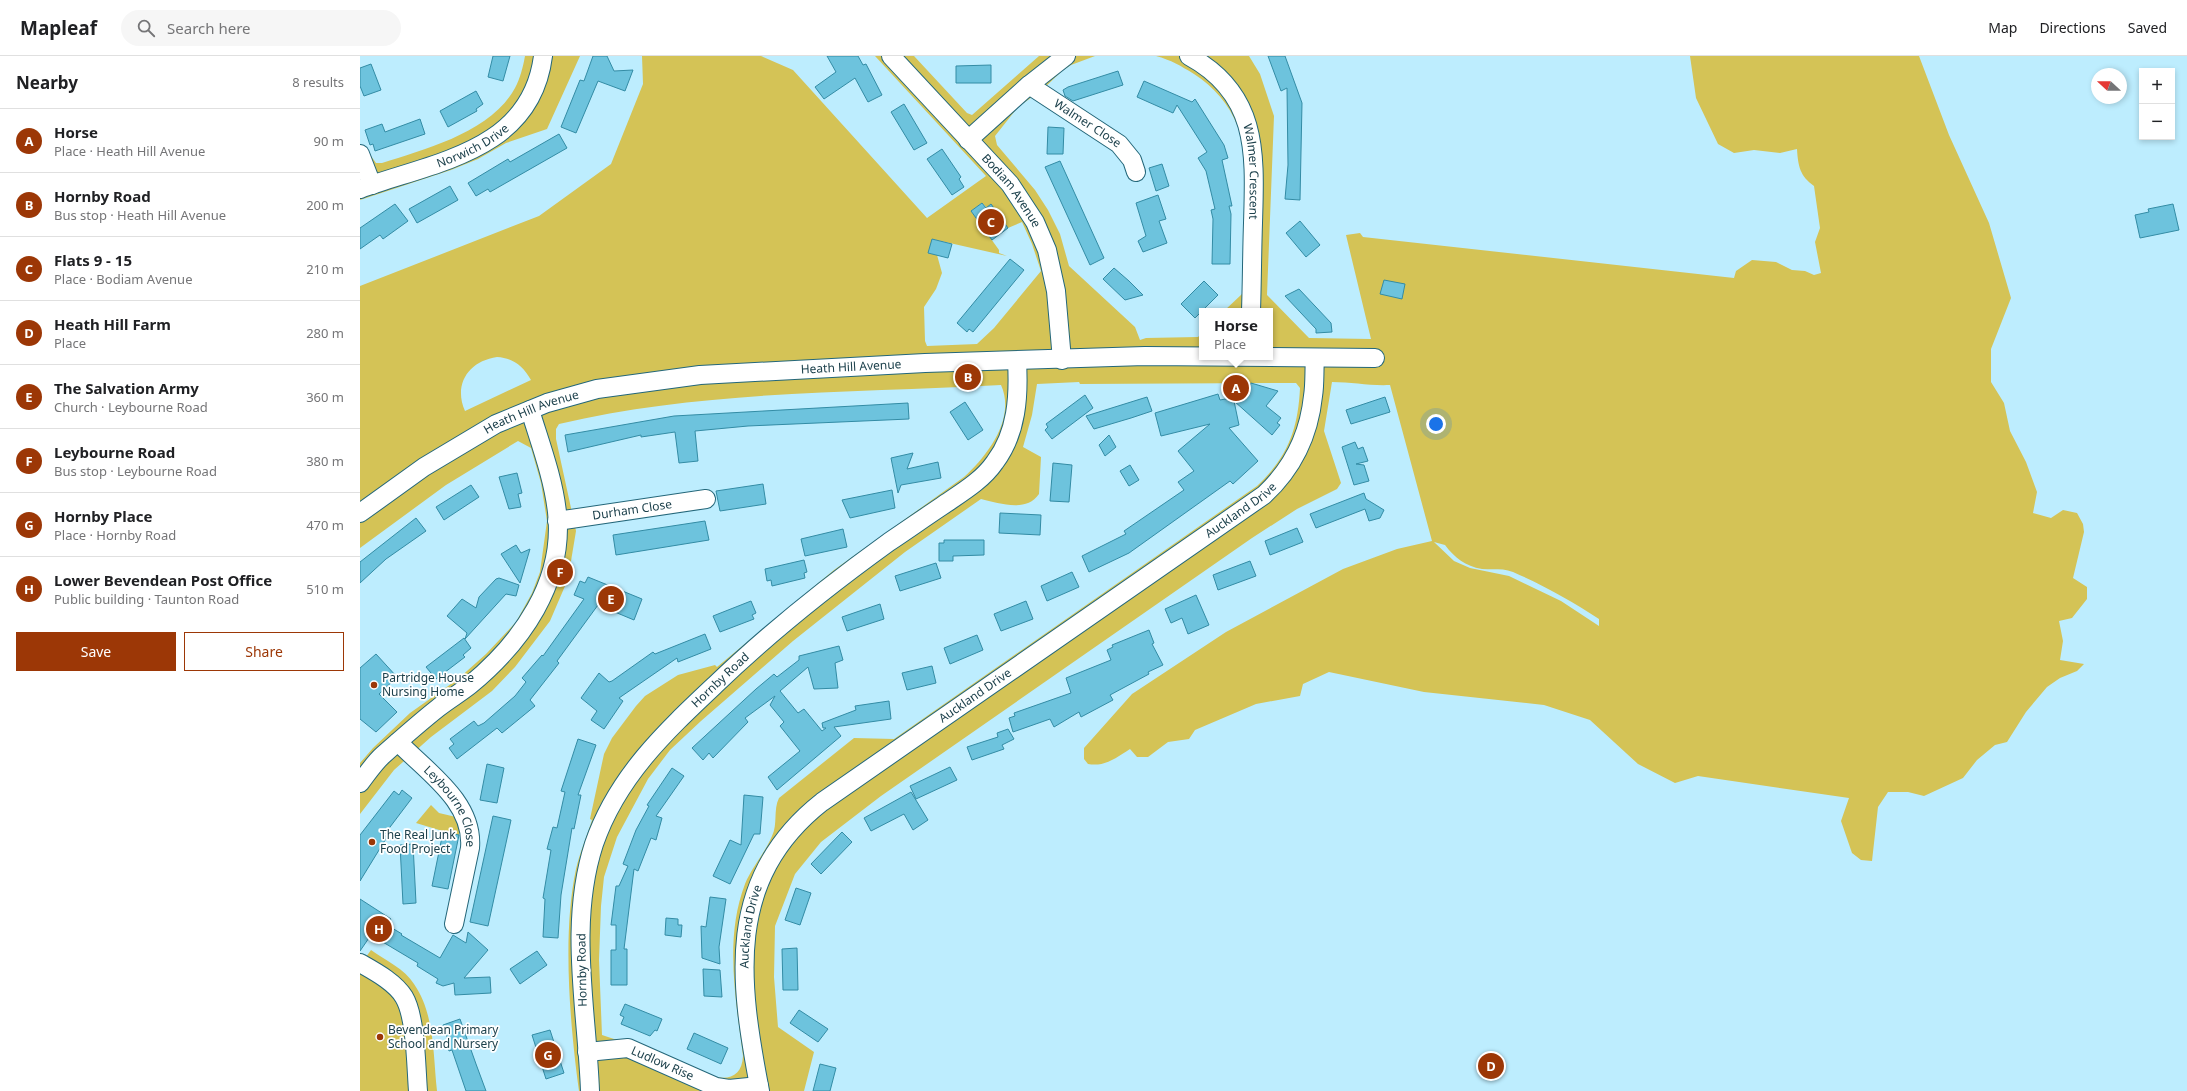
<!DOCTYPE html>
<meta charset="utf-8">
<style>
:root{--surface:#fff;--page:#f6f6f6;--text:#202124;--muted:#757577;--line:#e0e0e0;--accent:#9c3706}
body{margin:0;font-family:"Noto Sans",sans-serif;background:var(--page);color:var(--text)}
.controls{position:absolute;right:12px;top:12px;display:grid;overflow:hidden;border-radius:0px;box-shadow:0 2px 6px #0003}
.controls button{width:36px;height:36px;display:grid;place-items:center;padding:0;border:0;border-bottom:1px solid var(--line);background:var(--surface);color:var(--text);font:20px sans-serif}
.compass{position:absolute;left:1731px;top:12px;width:36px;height:36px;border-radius:50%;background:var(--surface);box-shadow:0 2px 6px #0003;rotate:291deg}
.you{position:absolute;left:1076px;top:368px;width:14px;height:14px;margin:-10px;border:3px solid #fff;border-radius:50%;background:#1a73e8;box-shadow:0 0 0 6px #1a73e833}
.badge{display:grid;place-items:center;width:26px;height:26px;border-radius:50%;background:var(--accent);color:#fff;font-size:13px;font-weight:700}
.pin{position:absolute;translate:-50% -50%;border:2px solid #fff;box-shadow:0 1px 4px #0006}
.popup{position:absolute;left:839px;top:252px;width:74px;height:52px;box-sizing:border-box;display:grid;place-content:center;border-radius:0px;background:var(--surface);filter:drop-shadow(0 1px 3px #0005);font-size:13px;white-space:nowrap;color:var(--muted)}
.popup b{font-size:15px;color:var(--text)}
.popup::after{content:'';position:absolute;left:50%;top:100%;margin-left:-8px;border:8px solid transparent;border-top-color:var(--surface)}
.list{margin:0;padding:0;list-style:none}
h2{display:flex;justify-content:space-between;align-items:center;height:52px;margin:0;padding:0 16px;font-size:17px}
h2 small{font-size:13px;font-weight:400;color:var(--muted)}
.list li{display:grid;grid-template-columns:26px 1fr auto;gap:12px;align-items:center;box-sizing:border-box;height:64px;padding:0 16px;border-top:1px solid var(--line)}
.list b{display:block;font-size:15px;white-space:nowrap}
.list p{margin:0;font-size:13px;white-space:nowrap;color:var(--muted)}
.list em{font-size:13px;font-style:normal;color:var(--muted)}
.actions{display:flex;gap:8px;padding:12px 16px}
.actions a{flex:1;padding:9px 0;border:1px solid var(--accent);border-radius:0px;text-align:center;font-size:14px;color:var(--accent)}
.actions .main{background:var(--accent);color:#fff}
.icon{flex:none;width:22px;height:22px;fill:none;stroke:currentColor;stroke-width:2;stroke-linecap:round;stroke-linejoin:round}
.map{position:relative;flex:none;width:1827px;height:1035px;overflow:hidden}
header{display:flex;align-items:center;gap:24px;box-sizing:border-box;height:56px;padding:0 20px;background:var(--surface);border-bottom:1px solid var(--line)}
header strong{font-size:19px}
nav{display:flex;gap:22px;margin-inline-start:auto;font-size:14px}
.search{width:280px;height:36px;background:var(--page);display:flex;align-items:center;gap:10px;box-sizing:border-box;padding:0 14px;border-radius:22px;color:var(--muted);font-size:15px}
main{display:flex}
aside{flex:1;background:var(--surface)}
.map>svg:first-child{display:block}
.green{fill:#d4c356;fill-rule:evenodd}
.building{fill:#6dc3dd;stroke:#338ca5}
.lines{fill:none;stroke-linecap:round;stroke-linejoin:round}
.minor-casing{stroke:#24677a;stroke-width:20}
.minor{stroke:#fff;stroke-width:18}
.poi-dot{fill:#9c3706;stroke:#fff;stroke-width:1.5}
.labels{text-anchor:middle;stroke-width:3.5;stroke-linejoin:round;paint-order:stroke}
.street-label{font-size:12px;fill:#1d414c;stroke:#fff}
.poi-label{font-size:12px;fill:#1d414c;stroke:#fff;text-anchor:start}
</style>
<header>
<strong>Mapleaf</strong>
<div class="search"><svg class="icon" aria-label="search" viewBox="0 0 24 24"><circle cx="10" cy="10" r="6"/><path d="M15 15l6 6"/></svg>Search here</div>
<nav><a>Map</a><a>Directions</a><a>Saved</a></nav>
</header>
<main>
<aside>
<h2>Nearby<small>8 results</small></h2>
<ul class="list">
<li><span class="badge">A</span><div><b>Horse</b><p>Place · Heath Hill Avenue</p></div><em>90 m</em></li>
<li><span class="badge">B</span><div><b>Hornby Road</b><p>Bus stop · Heath Hill Avenue</p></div><em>200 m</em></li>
<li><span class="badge">C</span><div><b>Flats 9 - 15</b><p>Place · Bodiam Avenue</p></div><em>210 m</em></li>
<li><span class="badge">D</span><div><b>Heath Hill Farm</b><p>Place</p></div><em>280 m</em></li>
<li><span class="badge">E</span><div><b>The Salvation Army</b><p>Church · Leybourne Road</p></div><em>360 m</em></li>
<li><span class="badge">F</span><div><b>Leybourne Road</b><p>Bus stop · Leybourne Road</p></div><em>380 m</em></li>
<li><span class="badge">G</span><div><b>Hornby Place</b><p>Place · Hornby Road</p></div><em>470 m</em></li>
<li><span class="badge">H</span><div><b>Lower Bevendean Post Office</b><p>Public building · Taunton Road</p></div><em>510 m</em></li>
</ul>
<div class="actions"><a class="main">Save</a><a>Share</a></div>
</aside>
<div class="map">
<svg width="1827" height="1035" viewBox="0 0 1827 1035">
<rect width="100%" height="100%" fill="#bdedfe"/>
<g class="green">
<path d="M165,0h55l-33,73 -41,14 -28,16 -27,11 -91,30v-46l11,2 5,7h6c44,-14 109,-31 133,-75 5,-9 8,-21 10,-32z"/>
<path d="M282,0h119l32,14 134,148 59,-42 -111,-120h39l53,57 5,2 67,-59h56l-24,9 -9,6 -20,19 -24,17 -23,29 2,9 38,45 13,20 12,24 9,32 66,61 5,13 6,-2 52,-1 4,-4v24h68v-46h-46l18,-17c1,-45 11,-127 -4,-167 -9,-23 -24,-40 -44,-53 -13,-8 -23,-14 -38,-18h93l11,18 14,42 -7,179 42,43 62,1 -25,-104 14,-2 3,4 371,41 2,-7 16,-11 24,2 16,8 13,1 9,4 7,-2 -6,-31 5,-14 -6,-42c-14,-10 -16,-20 -17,-37l-17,4 -26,-3 -20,3 -16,-9 -22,-46 -6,-42h229l30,79 40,88 22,75 -20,51v33l13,21 6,28 16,31 11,30 -4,21 18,5 12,-8 14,3 6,11 1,8 -11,46 14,9v12l-15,19 -13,3 4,20 -3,19 24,4 -7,7 -17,7 -13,9 -21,25 -19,30 -12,3 -18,15 -14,18 -39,18 -16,-4h-20l-10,15 -6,54 -11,-1 -9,-7 -11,-32 8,-23 -151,-22 -23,7 -37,-19 -48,-44 -46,-15 -120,-13 -95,-20 -26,12 -3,12 -44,8 -61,26 -6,9 -21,3 -20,15h-11l-7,-8c-14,9 -25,18 -42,15l-4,-5v-11l48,-54 94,-62 117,-63 54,-20 35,-8 -42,-156c-20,1 -38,-3 -58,-3l-8,49 17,52 -4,6 -40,20 -45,29 -371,258 -60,46 -26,32 -20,52 -1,51 4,50 36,25 -10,39h-225c-9,-66 -17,-157 -3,-222 4,-17 11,-33 16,-49l-2,-1 14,-65 8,-16 24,-32 9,-10 33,-21 37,-10 2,2 117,-97 130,-93c24,-22 52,-59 37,-92 -147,8 -298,5 -442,39l-3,5v10l20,92 -8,48 -18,42 -35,46 -23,24 -61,46 -37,33 -34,44v-51l13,-15 37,-35 48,-34 28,-25 30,-32 16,-29 8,-21 7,-51 -6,-38 -10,-35 -13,-7 -72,44 -86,63v-262l179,-70 72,-52 32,-80zM622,147l26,25 14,-6 10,22 9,27 -47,57 -17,16 -50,2 -2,-5 -1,-34 12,-18 6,-16 -5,-18 -8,-2 3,-14 75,17 -8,-3v-3l-28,-39zM137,301c16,1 26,9 34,23l-66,31c-12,-27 4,-50 32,-54zM719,326l1,2 216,-1 4,5c-2,41 -12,69 -43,98l-363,253 -40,-1 -75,60c-6,12 -1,26 -7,38 -7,17 -20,31 -27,48 -21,55 -9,116 -2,172 -1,18 -11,24 -28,21l-83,-37 -18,-1 -12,-4 -3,-75 2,-54 3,-29 13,-40 31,-58 22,-29 31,-29 92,-80 112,-89 76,-53c18,4 45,14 58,-5l2,-37 -18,-10 9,-32 5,-31zM1074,486l11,3c10,13 20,21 37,24 11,1 21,-1 31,3 30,13 59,29 86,47v7l-38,-25 -52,-25 -39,-8 -16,-7z"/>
<path d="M71,749l8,8 17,4 4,11 -1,8 -43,-13z"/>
<path d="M11,894c14,10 34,19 43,34 21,30 19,72 23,107h-77v-138l6,4z"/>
</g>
<g class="building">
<path d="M133,0h17l-7,25 -15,-4z"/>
<path d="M233,0h14l7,15 19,-1 -8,21 -27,-10 -22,52 -15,-6 19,-47 4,1z"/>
<path d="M467,0h31l5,9 3,-1 16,31 -14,7 -13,-24 -31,21 -9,-12 21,-15z"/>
<path d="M908,0h17l17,47 -2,97 -15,-1 3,-34 -1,-77 -6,3z"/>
<path d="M11,8l10,26 -17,6 -4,-10v-18z"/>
<path d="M631,9v18h-35v-17z"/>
<path d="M758,15l5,14 -50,16 -8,-5 -2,-6 5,-3z"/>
<path d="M784,25l48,21 3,-3 29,46 4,13 -6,2 10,46h-3l2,8 -1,50h-18l1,-45 -2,-9 4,-1 -9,-38 -8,-13 9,-6 -30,-47 -4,8 -36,-16z"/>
<path d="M116,35l7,13 -7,5 1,2 -29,16 -8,-16z"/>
<path d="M544,48l23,39 -13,7 -23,-38z"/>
<path d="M60,63l5,15 -50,17 -2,-7 -3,1 -5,-15 17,-6 3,8z"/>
<path d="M688,71l16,1 -1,26h-16z"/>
<path d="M199,78l8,14 -77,44 -2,-3 -12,7 -8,-13 40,-24 2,3z"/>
<path d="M582,93l19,28 -2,2 5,8 -12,8 -25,-36z"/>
<path d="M700,105l44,97 -14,7 -45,-98z"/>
<path d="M802,108l7,22 -13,5 -7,-23z"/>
<path d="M90,130l8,14 -41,23 -8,-14z"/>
<path d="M798,139l8,24 -7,2 8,22 -24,9 -5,-11 8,-5 -10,-33z"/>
<path d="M622,147l4,5 5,-4 17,24 -16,12 -21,-29z"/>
<path d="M35,148l13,17 -25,18 -3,-4 -20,14v-21z"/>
<path d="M1813,148l6,26 -39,8 -5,-23 14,-3 -1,-3z"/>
<path d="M940,165l20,24 -14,12 -20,-24z"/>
<path d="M572,183l20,5 -4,14 -20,-5z"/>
<path d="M650,203l14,11 -51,62 -4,-3 -2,3 -10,-9z"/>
<path d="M754,212l15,13 14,14 -18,5 -22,-21z"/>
<path d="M1024,224l21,4 -3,15 -22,-5z"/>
<path d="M844,225l14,14 -23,23 -14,-14z"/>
<path d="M939,233l32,34 1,9 -16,1v-4l-31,-33z"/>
<path d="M891,327l27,8 -12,15 15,12 -4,5 3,2 -8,10 -38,-34 5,24 -10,3 29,33 -25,23 -3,-3 -101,72 -40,19 -7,-16 44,-22 -2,-3 60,-41 -6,-8 16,-11 -16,-20 32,-27 -49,12 -6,-23 63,-19 2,6 27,-5z"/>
<path d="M725,339l8,13 -41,31 -7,-9 3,-3 -2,-3z"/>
<path d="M787,341l5,14 -21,7 -37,11 -8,-13z"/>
<path d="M1025,341l5,15 -39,12 -5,-14z"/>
<path d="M605,346l18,28 -15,10 -18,-28z"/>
<path d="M548,347l1,16 -161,7 -53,5 3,30 -19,2 -4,-31 -34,5v-2l-73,17 -3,-17 109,-19z"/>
<path d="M749,379l7,12 -11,9 -6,-11z"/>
<path d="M995,386l3,7 5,-2 5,14 -12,3 8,1 5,16 -15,4 -12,-38z"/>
<path d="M553,397l-6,16 31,-7 3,16 -40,7 -3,8 -7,-35z"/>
<path d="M693,407l19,2 -3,37 -19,-1z"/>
<path d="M770,409l9,15 -10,6 -9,-15z"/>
<path d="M157,417l5,20 -4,1 3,13 -12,2 -10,-32z"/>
<path d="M403,428l3,20 -46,7 -4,-20z"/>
<path d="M111,429l8,12 -35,23 -8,-13z"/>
<path d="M532,434l3,18 -45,10 -8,-18z"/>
<path d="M1004,437l2,6 18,11 -4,8 -11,3 -4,-12 -49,19 -6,-14z"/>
<path d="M640,457l41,2 -1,20 -41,-2z"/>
<path d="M56,462l10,13 -40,28 -26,24v-21z"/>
<path d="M345,465l4,19 -93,15 -3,-20z"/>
<path d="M937,472l6,14 -33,13 -5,-14z"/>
<path d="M483,473l4,18 -42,9 -4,-17z"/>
<path d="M584,484h40v15l-31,1v5h-14v-18h5z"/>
<path d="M156,489l5,8 9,-4 -10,34 -19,-29z"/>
<path d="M444,504l3,12 -3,1 1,5 -33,8 -1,-6 -4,1 -2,-12z"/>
<path d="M890,505l6,15 -38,14 -5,-15z"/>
<path d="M576,507l5,15 -41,13 -5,-15z"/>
<path d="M712,516l7,15 -32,14 -6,-15z"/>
<path d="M228,521l54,22 -8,21 -36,-15 -41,56 2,2 -29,37 5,6 -33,27 -5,-5 -40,31 -8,-11 5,-4 -4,-5 24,-18 4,5 6,-3 31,-27 11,-14 -4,-4 20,-23 1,1 41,-57 -10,-4 6,-14 5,2z"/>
<path d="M139,522l20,7 -3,11 -10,-2 -41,45 2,-6 -20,-17 15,-17 14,9 3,-11 17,-18z"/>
<path d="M836,539l13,30 -21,9 -6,-16 -11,5 -6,-14z"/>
<path d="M391,545l5,12 -4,2 2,4 -34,13 -7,-16z"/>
<path d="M666,545l7,18 -32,12 -7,-17z"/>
<path d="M520,548l4,15 -37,12 -5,-14z"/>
<path d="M789,574l5,13 -2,1 11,21 -15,7 1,2 -39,21 3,5 -32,17 -2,-5 -25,15 -4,-8 -37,13 -4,-14 6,-2 -1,-3 57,-20 -5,-15 45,-18 -4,-10 6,-3 -1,-2z"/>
<path d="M345,578l6,15 -33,13 -1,-4 -58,40 4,3 -19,28 -13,-9 6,-9 -16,-13 18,-25 10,9 3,-1 41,-29 2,2z"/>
<path d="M617,579l6,15 -33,14 -6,-16z"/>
<path d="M104,582l7,10 -8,7 2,2 -29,22 -10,-12z"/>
<path d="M479,590l4,14 -8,3 3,25 -24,1 -6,-22 -28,24 18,22 6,-4 18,22 4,-3h-3l-1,-5 34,-13 -1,-4 34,-5 2,18 -57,8 7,9 -64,54 -9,-13 32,-26 -20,-25 4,-4 -14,-17 5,-9 -30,22 3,4 -35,36 -4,-5 -6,7 -11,-12 64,-59 18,-15 3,3 22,-17v-4z"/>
<path d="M16,598l21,23 -18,17 18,18 -21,20 -16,-13v-51z"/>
<path d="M572,610l4,17 -29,7 -5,-17z"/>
<path d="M648,673l6,10 -12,6 2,4 -32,11 -5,-13 31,-10 -1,-4z"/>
<path d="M218,683l18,6 -18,50h3l-7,34 -2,-1 -11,67 -3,43 -15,-1 2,-38 -2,-1 8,-48 -4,-1 6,-22 4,1 8,-36 -4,-1z"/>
<path d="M127,708l17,4 -7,35 -17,-3z"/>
<path d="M590,711l7,13 -41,19 -6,-13z"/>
<path d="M312,712l12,8 -28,40 6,2 -6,22 -5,-2 -13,33 -4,-2 -10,80h3v36h-16v-35h5v-25h-5l5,-39h3l9,-20 -5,-2 13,-34 13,-24 -2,-1z"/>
<path d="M42,734l10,8 -28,37 3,2 -27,44v-46l34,-44 5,4z"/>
<path d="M551,736l17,28 -15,10 -9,-16 -33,17 -7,-13z"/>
<path d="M384,739l19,2 -3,37h-6l-24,50 -17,-8 17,-36 11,5z"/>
<path d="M133,760l18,4 -23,106 -18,-4z"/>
<path d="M83,776l16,3 -11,54 -16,-3z"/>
<path d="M482,776l10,10 -31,32 -10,-10z"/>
<path d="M53,788l3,59 -13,1 -3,-59z"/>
<path d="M436,832l15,5 -11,32 -15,-5z"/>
<path d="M350,841l16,2 -7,48 1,17 -18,-6 -1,-32 5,1z"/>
<path d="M0,843l31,20 -4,6 15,9 -1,1 39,23 13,-23 13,8 2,-11 20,18 -24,28 26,-1 1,16 -36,2 -1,-12 -11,3 -7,-3 2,-4 -21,-13 1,-3 -47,-28 -11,16z"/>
<path d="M306,862l12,1v6h4l-1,12 -16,-2z"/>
<path d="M437,892l1,42h-15l-1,-41z"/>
<path d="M177,895l10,14 -27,19 -10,-15z"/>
<path d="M343,913l17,1 2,27 -18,-1z"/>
<path d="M265,948l37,15 -5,12 -2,-1 -5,6 -29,-12 3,-7 -4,-2z"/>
<path d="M439,954l29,19 -10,13 -28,-19z"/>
<path d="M100,963l16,45 10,27h-20l-14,-41 -3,1 -3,-10 2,-1 -5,-15z"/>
<path d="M190,974l14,43 -18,6 -14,-44z"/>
<path d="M334,977l34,15 -7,16 -34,-15z"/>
<path d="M460,1008l16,4 -6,23h-17z"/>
</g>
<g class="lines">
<g class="minor-casing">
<g id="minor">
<path id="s1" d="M531,0l119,128 25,38 12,28 9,41 6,69"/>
<path id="s2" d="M829,0c70,38 66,98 64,167 -1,29 -1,59 -2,88"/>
<path id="s3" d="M669,29l90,59 13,16 4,12"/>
<path d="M608,84l61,-55 37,-29"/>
<path d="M0,98l12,31"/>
<path id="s4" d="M0,133c73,-27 171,-37 183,-133"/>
<path id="s5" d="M0,457l64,-46 72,-43 51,-21 50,-14 103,-14 225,-12 220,-7 230,2"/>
<path id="s6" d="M197,465l149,-22"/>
<path id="s7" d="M38,686c29,30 76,60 72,106l-16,76"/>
<path d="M0,727c7,-9 14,-20 23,-28 18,-16 36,-32 55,-47 10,-8 22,-15 32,-23 51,-42 95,-103 87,-173 -4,-35 -17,-69 -27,-102"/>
<path d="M0,907c14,8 35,19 44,34 12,20 12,69 14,94"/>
<path id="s8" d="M227,996l41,-4 88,39 13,2 30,-3"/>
<path id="s9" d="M230,1035c-3,-82 -22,-167 4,-247 23,-67 71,-112 121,-159 54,-52 113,-99 174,-143 18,-12 35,-24 53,-36 19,-13 40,-25 53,-44 22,-29 24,-66 22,-101"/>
<path id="s10" d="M400,1035c-21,-109 -36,-212 62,-289l442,-307c29,-27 45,-60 49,-99 2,-12 1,-25 2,-37"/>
</g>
</g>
<use href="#minor" class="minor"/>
</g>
<g class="poi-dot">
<circle cx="14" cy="629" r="4"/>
<circle cx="12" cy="786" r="4"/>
<circle cx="20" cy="981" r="4"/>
</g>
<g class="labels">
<g class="street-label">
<text dy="4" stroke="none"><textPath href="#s3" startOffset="70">Walmer Close</textPath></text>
<text dy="4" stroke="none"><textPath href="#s4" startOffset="121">Norwich Drive</textPath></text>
<text dy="4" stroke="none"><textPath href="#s2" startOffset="140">Walmer Crescent</textPath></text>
<text dy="4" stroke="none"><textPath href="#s1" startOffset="181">Bodiam Avenue</textPath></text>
<text dy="4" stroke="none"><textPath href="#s5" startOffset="525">Heath Hill Avenue</textPath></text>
<text dy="4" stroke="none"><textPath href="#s5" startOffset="200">Heath Hill Avenue</textPath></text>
<text dy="4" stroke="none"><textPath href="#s6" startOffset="76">Durham Close</textPath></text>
<text dy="4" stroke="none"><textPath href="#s10" startOffset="825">Auckland Drive</textPath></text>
<text dy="4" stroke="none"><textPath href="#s9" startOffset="458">Hornby Road</textPath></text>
<text dy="4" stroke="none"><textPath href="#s10" startOffset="501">Auckland Drive</textPath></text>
<text dy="4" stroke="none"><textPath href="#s7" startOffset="85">Leybourne Close</textPath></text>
<text dy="4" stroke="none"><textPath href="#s10" startOffset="166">Auckland Drive</textPath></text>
<text transform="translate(222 914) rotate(-91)" y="4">Hornby Road</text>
<text dy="4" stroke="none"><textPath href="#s8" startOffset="79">Ludlow Rise</textPath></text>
</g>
<g class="poi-label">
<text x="22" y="626">Partridge House<tspan x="22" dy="14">Nursing Home</tspan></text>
<text x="20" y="783">The Real Junk<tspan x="20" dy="14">Food Project</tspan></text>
<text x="28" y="978">Bevendean Primary<tspan x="28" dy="14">School and Nursery</tspan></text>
</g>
</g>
</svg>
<div class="controls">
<button>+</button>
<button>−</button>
</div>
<svg class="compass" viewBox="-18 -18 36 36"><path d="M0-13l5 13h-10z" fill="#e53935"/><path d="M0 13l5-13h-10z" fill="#757577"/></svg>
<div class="you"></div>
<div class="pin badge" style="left:876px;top:332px">A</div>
<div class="popup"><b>Horse</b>Place</div>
<div class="pin badge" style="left:608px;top:321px">B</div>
<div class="pin badge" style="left:631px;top:166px">C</div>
<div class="pin badge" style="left:1131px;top:1010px">D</div>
<div class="pin badge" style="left:251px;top:543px">E</div>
<div class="pin badge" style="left:200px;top:516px">F</div>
<div class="pin badge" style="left:188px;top:999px">G</div>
<div class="pin badge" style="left:19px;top:873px">H</div>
</div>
</main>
